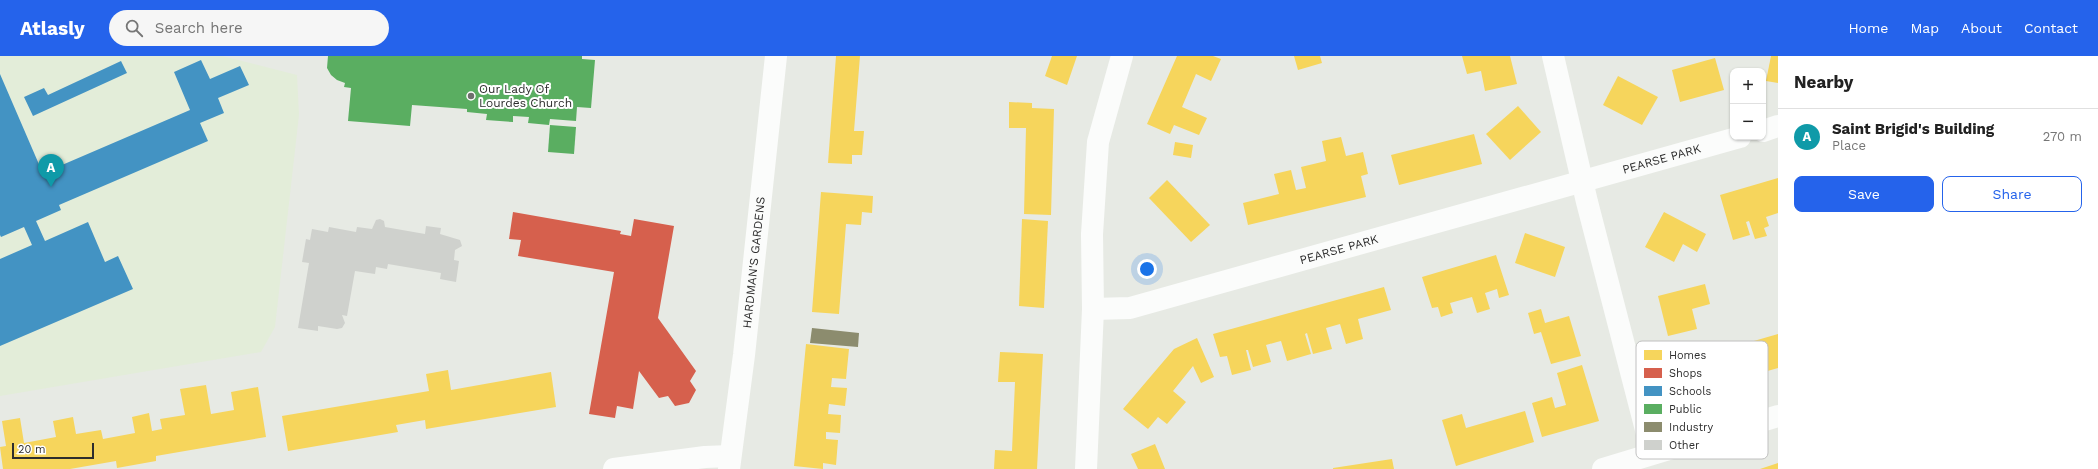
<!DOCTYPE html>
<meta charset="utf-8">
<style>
:root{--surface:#fff;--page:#f6f6f6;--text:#222;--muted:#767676;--line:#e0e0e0;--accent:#2563eb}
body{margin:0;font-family:"Work Sans",sans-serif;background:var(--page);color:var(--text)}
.controls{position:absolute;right:12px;top:12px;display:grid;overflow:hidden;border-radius:8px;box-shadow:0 1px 3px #0004}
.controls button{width:36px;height:36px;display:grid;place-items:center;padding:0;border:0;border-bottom:1px solid var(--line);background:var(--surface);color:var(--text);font:20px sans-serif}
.scale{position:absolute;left:12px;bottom:10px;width:82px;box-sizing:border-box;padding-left:4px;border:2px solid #2d2d2d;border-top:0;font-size:11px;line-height:14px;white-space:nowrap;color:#2d2d2d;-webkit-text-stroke:3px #fff;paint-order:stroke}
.you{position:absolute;left:1147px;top:213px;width:14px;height:14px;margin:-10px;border:3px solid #fff;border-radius:50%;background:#1a73e8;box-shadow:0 0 0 6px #1a73e833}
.badge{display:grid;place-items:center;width:26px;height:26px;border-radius:50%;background:var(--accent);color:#fff;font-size:13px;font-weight:700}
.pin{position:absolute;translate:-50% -33px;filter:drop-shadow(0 1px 2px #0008)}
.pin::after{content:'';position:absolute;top:21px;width:14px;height:12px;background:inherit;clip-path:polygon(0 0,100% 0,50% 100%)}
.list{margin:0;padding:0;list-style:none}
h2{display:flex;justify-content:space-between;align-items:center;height:52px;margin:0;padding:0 16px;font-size:17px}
h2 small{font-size:13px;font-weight:400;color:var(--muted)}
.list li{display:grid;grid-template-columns:26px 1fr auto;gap:12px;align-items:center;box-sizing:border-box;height:56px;padding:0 16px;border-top:1px solid var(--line)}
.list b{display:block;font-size:15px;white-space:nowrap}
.list p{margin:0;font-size:13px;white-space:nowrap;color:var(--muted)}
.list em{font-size:13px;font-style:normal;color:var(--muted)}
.actions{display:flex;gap:8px;padding:12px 16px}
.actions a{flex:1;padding:9px 0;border:1px solid var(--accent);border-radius:8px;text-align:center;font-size:14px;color:var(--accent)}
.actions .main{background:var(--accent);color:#fff}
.icon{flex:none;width:22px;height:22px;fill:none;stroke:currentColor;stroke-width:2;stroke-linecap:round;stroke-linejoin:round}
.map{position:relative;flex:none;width:1778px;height:413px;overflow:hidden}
header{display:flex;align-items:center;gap:24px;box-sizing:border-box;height:56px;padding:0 20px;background:var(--accent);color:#fff}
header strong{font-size:19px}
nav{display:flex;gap:22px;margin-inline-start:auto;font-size:14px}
.search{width:280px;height:36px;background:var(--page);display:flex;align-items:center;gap:10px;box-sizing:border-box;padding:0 14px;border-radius:22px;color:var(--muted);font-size:15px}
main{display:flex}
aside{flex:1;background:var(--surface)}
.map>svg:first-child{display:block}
.education{fill:#e3edd9}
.homes{fill:#f6d55c}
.shops{fill:#d6604d}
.schools{fill:#4393c3}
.public{fill:#5aae61}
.industry{fill:#8c8c6e}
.building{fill:#cfd1cd}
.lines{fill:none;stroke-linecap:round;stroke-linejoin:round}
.minor{stroke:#fbfcfb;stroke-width:22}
.tertiary{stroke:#fbfcfb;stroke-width:22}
.poi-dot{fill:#6e6f6d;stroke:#fff;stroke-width:1.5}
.labels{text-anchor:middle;stroke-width:4;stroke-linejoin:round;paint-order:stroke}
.poi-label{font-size:12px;fill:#2d2d2d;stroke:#fff;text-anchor:start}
.street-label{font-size:12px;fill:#2d2d2d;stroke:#fff}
.key{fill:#fff;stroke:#c0c0c0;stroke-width:1}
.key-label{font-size:11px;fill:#2d2d2d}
</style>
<header>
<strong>Atlasly</strong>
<div class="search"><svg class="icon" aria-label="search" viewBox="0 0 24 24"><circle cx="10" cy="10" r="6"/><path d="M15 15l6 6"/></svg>Search here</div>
<nav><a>Home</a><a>Map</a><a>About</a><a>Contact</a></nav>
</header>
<main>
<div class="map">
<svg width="1778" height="413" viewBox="0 0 1778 413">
<rect width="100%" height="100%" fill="#e7eae4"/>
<path class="education" d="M0,0h222l75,19 2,40 -24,212 -14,25 -261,44z"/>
<g class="homes">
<path d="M836,0h24l-6,75h10l-2,24h-10v9l-24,-1z"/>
<path d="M1052,0h25l-10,29 -22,-9z"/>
<path d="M1177,0h36l8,3 -10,22 -15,-7 -14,33 25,11 -8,17 -25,-10 -4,9 -23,-10z"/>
<path d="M1294,0h26l2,7 -24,7z"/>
<path d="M1462,0h48l7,28 -32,7 -4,-20 -14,3z"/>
<path d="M1771,0h7v27l-12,-2z"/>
<path d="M1715,2l9,32 -44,12 -8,-32z"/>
<path d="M1618,20l40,21 -16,28 -39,-20z"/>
<path d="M1009,46l23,1v5l22,1 -3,106 -27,-1 2,-86h-17z"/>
<path d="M1518,50l23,26 -31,28 -24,-26z"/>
<path d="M1474,78l8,30 -83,21 -8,-30z"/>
<path d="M1341,81l5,19 17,-4 5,22 -7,2 5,21 -118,28 -5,-22 36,-9 -5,-20 17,-4 5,20 10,-2 -5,-21 25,-6 -4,-20z"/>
<path d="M1175,86l18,3 -2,13 -18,-3z"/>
<path d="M1778,122v35l-12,4 3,9 -5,2 3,8 -12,3 -6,-18 -3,1 4,13 -17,5 -13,-45z"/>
<path d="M1167,124l43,45 -19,17 -42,-44z"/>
<path d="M821,136l52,4 -1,17 -10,-1 -1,13 -15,-1 -7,90 -27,-2z"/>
<path d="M1664,156l42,22 -9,18 -14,-8 -9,18 -29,-15z"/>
<path d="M1022,163l26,2 -4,87 -25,-2z"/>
<path d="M1525,177l40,14 -10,30 -40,-14z"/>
<path d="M1496,199l13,40 -10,3 -2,-9 -12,4 5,16 -13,4 -5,-16 -22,6 3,10 -12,4 -3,-10 -6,1 -10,-31z"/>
<path d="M1705,228l5,20 -18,5 5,20 -29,7 -10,-40z"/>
<path d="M1384,231l7,23 -33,9 5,20 -17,5 -6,-20 -14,4 6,21 -19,5 -6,-21 -2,1 6,20 -24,7 -6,-20 -4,1 -11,3 5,17 -18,5 -5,-17h-2l5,20 -19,5 -5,-19 -7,1 -7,-23z"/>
<path d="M1541,253l4,14 24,-7 12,40 -30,8 -10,-32 -7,2 -6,-21z"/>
<path d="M1778,278v34l-28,8 -10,-31z"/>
<path d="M1197,282l17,39 -13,6 -8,-17 -20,25 13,11 -19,22 -9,-7 -10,12 -25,-20 51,-60z"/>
<path d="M806,288l43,5 -3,30 -14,-1 -1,9 16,1 -2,18 -16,-2 -1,10 13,1 -1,18 -14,-1v7l12,1 -2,25 -13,-2v6l-29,-3z"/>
<path d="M1000,296l43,2 -6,115h-43l1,-19 17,1 3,-69h-17z"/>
<path d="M1582,309l17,56 -57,16 -10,-34 20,-6 3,11 11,-3 -9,-32z"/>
<path d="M448,314l3,20 100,-18 5,35 -130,22 -1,-9 -29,5 2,7 -110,19 -6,-35 147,-25 -3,-17z"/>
<path d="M206,329l5,29 23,-4 -3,-18 27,-5 8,50 -110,19v5l-39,7 -1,-7 -46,8h-67l-3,-22 6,-1 -4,-25 18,-3 4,25 32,-6 -3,-16 20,-4 3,17 25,-4 2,9 32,-6 -3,-16 17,-4 3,18 10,-2 -2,-10 25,-4 -5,-26z"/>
<path d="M1525,355l9,31 -78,24 -14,-46 20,-6 4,14z"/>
<path d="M1155,388l10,25h-27l-7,-15z"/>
<path d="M1392,403l2,10h-61v-1z"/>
<path d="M1778,407v6h-18z"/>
</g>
<path class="shops" d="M513,156l108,19 -1,3 11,2 3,-17 40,7 -16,92 38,53 -6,10 6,9 -7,13 -14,3 -7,-10 -9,2 -20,-27 -6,38 -16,-3 -2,12 -26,-4 25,-142 -96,-16 3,-16 -12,-1z"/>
<g class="schools">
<path d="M201,4l9,19 30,-13 9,19 -31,13 6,15 -24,10 8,18 -149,64 2,5 -25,11 9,20 43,-19 17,40 13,-6 15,33 -133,57v-87l32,-14 -8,-18 -23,10 -1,-2v-161l41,95 12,-5 2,4 135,-58 -16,-38z"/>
<path d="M121,5l6,12 -94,43 -9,-19 20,-9 4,7z"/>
</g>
<g class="public">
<path d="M328,0h254v3l13,1 -4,48 -14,-1 -1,14 -26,-2 -1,6 -21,-2 1,-6 -16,-1v6l-27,-2 1,-6 -20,-2v-3l-55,-4 -2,21 -62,-5 3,-33 -7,-1 1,-4 -8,-3 -6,-5 -4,-7z"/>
<path d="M550,69l26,2 -2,27 -26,-2z"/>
</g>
<path class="industry" d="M812,272l47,5 -1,14 -48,-4z"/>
<path class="building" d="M380,163l4,2 1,6 40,7 1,-8 15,2 -1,6 20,6 2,6 -7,4 -1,10 5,1 -3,21 -16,-3 1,-6 -53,-9 -1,5 -11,-2 -1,7 -20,-3 -8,45 -5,-1 3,8 -3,5 -5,1 -19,-3v5l-20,-3 11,-65 -7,-1 4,-23 4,1 2,-11 16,3 1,-5 27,5 1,-5 15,2 4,-9z"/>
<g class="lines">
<g class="minor">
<path d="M1553,0l34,146 65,251"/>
<path d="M1763,75l15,-5"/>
<path id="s1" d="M1093,253l37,-1 610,-171"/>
<path d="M614,413l91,-12 25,-1"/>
<path d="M1086,413l7,-160 -1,-75 6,-92 24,-86"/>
<path d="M1603,413l175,-53"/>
</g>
<path class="tertiary" id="s2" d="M729,413l15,-114 32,-299"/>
</g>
<circle class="poi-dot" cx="471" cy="40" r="4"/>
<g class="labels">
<g class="poi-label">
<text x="479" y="37">Our Lady Of<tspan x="479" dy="14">Lourdes Church</tspan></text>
</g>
<g class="street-label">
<text dy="4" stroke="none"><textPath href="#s1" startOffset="589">PEARSE PARK</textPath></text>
<text dy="4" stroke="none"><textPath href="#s1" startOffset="254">PEARSE PARK</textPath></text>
<text dy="4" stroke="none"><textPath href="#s2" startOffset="208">HARDMAN'S GARDENS</textPath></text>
</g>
</g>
<rect x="1636" y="285" width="132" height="118" rx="6" class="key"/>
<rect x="1644" y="294" width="18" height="10" fill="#f6d55c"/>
<rect x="1644" y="312" width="18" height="10" fill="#d6604d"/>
<rect x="1644" y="330" width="18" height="10" fill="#4393c3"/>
<rect x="1644" y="348" width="18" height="10" fill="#5aae61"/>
<rect x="1644" y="366" width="18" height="10" fill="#8c8c6e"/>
<rect x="1644" y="384" width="18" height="10" fill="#cfd1cd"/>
<g class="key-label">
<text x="1669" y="303">Homes</text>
<text x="1669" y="321">Shops</text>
<text x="1669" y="339">Schools</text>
<text x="1669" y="357">Public</text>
<text x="1669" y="375">Industry</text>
<text x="1669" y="393">Other</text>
</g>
</svg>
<div class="controls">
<button>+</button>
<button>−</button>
</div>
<div class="scale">20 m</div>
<div class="you"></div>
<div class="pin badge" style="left:51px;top:131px;background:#0f9aa8">A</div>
</div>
<aside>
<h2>Nearby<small></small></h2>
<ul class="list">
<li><span class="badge" style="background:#0f9aa8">A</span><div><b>Saint Brigid's Building</b><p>Place</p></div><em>270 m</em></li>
</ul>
<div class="actions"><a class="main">Save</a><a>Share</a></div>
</aside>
</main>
